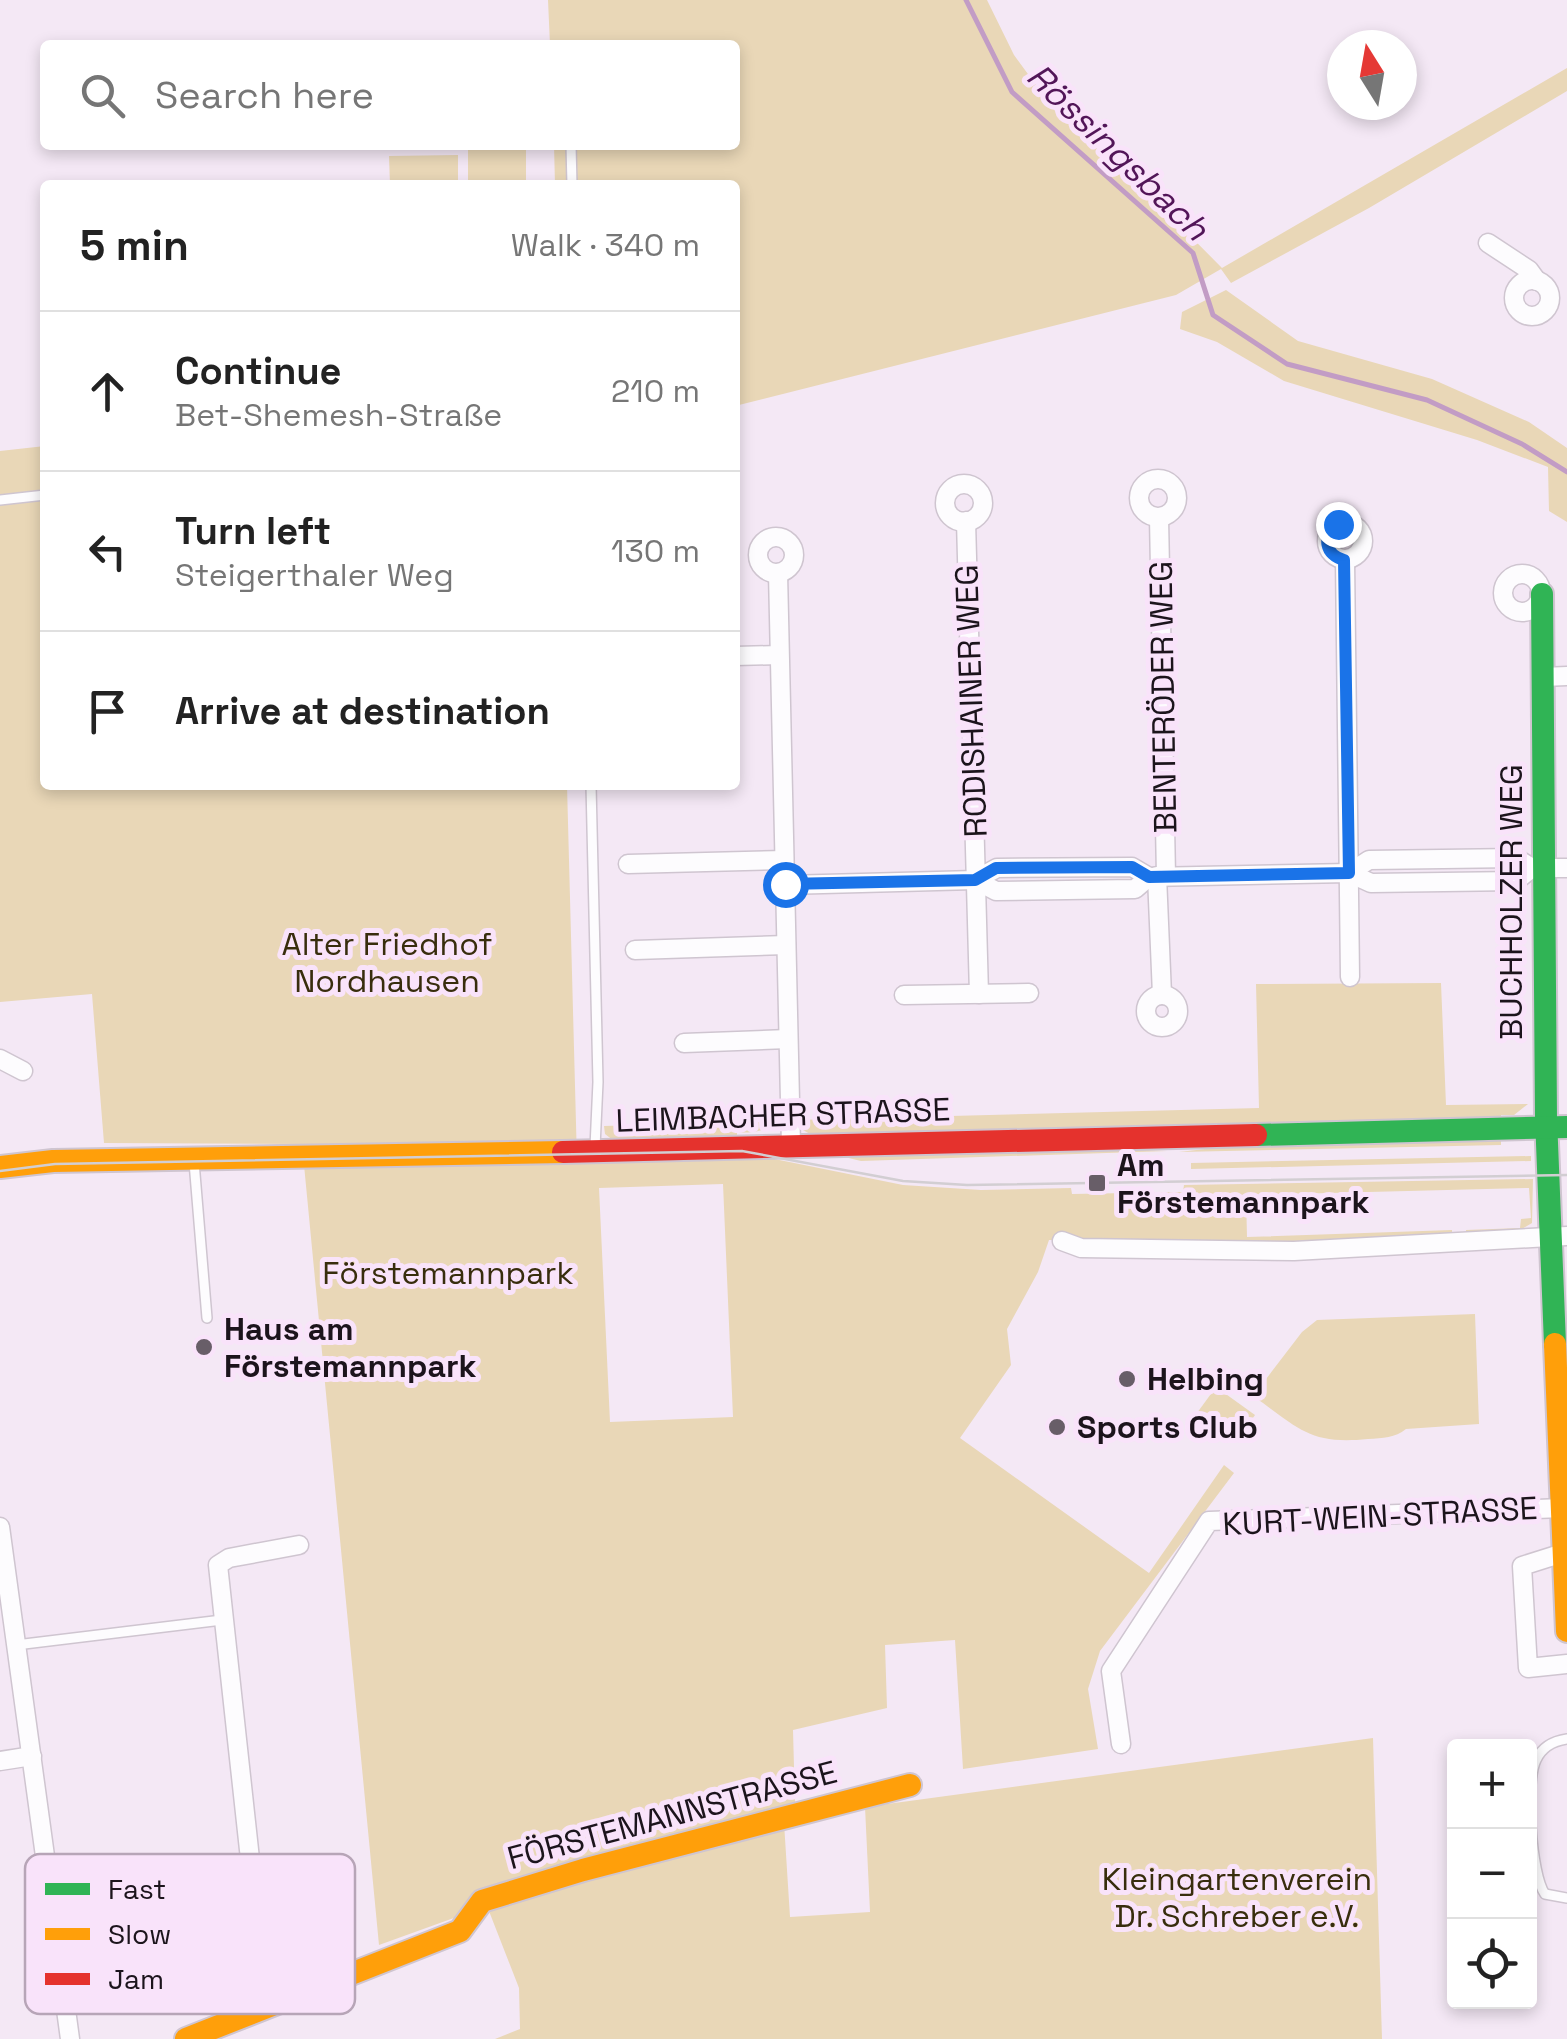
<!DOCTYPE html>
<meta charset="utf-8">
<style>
:root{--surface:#fff;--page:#f2f2f2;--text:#222;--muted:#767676;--line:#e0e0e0}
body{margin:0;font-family:"Space Grotesk",sans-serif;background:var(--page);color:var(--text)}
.controls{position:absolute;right:30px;bottom:30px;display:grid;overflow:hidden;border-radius:10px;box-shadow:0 5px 15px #0003}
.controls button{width:90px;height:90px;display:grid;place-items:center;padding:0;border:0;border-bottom:2px solid var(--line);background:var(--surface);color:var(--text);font:50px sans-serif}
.compass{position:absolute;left:1327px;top:30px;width:90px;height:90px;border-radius:50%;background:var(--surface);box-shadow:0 5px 15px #0003;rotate:349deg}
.stop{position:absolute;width:30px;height:30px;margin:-22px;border:8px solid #1a73e8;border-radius:50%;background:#fff}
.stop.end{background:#1a73e8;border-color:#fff;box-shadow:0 2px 10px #0008}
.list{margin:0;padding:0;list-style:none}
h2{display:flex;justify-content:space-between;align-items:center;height:130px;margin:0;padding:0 40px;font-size:42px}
h2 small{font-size:32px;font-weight:400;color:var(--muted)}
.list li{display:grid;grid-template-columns:65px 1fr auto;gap:30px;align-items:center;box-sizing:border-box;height:160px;padding:0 40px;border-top:2px solid var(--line)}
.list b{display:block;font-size:38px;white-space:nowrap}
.list p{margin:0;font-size:32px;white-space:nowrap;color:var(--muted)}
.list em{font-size:32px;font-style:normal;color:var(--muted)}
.icon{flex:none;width:55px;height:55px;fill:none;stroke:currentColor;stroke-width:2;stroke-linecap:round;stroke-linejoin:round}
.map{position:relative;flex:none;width:1567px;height:2039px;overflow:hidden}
.search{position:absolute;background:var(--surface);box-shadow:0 5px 15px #0003;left:40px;top:40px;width:700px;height:110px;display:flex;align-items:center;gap:25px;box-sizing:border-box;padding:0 35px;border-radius:10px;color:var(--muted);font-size:38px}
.panel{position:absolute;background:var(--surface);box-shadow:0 5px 15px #0003;left:40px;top:180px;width:700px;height:610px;border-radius:10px}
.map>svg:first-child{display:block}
.green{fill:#e9d7b7;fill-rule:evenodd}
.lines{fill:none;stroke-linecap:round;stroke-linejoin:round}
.stream{stroke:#c29cc5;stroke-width:5}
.lane-casing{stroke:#cfc5d0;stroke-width:12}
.street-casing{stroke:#cfc5d0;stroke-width:21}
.fast-casing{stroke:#cfc5d0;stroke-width:26}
.slow-casing{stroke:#cfc5d0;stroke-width:26}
.jam-casing{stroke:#cfc5d0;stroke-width:26}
.lane{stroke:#fdfcfe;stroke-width:9}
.street{stroke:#fdfcfe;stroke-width:18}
.fast{stroke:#30b455;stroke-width:22}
.slow{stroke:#ff9f0a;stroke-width:22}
.jam{stroke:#e5322d;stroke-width:22}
.tram{stroke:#d2ced2;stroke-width:2.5}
.route{stroke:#1a73e8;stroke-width:12}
.poi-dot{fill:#685e68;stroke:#f9e3fa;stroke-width:4}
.labels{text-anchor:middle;stroke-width:10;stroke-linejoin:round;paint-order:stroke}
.street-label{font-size:32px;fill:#1c141c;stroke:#f9e3fa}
.park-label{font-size:32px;fill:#382d0d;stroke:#f9e3fa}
.poi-label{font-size:32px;font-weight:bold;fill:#1c141c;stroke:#f9e3fa;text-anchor:start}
.water-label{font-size:35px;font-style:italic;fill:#521558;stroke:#f9e3fa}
.key{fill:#f9e3fa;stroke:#b7a5b7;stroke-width:2.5}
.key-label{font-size:28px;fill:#1c141c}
</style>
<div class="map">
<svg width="1567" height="2039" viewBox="0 0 1567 2039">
<rect width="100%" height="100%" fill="#f4e8f5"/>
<g class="green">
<path d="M548,0h439l27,55 44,60 66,54 98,99 345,-200v23l-198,117 -138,75 -10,-14 -45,26 -441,111v-221h-180l-1,-40h181v-100h-185z"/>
<rect x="468" y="145" width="58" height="40"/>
<path d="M458,155v30h-68l-1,-29z"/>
<path d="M1226,290l72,51 134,38 97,43 38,26v74l-18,-11 -1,-44 -71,-27 -193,-59 -67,-39 -37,-13 2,-17z"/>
<path d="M45,446v339h522l10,376 183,-5 143,29 78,5 90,-2 1,6 111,-2 1,-7 349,-6 -1,44 -15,9 -51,3v-5l54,-2 1,-9 10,-1 -2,-30 -283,7 1,42 205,-7v6l-205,7 -198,-3 -11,32 -31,57 4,36 -51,73 189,135 75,-108 10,8 -134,178 -12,38 10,60 -135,20 -8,-129 -70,5 2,63 -94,22 2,73 -12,4 7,110 80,-5 -5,-105 508,-69 9,301h-887l25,-10 -1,-41 -32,-82 -108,39 -77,-801 -198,-1 -12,-149 -92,8v-551zM723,1184l10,233 -123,5 -11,-234z"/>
<path d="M1441,983l5,122 82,-1 -14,11h-13v6l-689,14 -11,-6 -4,-9 462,-12 -3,-124z"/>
<path d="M774,1121c-10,12 -21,11 -37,12v6l-123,2 -9,-7 -1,-8z"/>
<path d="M1501,1138v7l-322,7 86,-10z"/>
<path d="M1102,1148l65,3 -306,10 -37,-9z"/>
<path d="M1531,1156v5l-340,8v-6z"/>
<path d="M1475,1314l4,110 -73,5c-11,9 -23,9 -38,10 -59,6 -69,-11 -115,-43l49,-64 15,-12z"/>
<path d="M1216,1387l39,28 -19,27 -39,-29z"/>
</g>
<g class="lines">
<path class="stream" d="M966,0l46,92 181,161 20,62 74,49 140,36 95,44 45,28"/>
<g class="lane-casing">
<g id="lane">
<path d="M571,145l1,40"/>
<path d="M0,500l45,-5"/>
<path d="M591,785l7,297 -3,65"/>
<path d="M194,1162l13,156"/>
<path d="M16,1645l206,-25"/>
<path d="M1567,1739c-14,2 -25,8 -31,21 -11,22 -5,115 9,134l22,4"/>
</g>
</g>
<g class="street-casing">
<g id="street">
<path d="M1488,243l41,27 8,11"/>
<circle cx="1532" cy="298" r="18"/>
<circle cx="1158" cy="498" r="19"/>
<circle cx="964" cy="503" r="19"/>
<path d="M1159,518l7,358"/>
<path d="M966,521l13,473"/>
<circle cx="1345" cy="541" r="18"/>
<circle cx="776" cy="555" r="18"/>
<path d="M1345,560l5,417"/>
<path d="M778,573l13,572"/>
<circle cx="1522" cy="593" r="19"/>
<path d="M735,656l44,-1"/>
<path d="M1543,677l24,-1"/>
<path d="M628,864l156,-4"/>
<path d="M1349,873l20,-13 147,-2 16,10h35"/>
<path d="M1157,876l5,119"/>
<path d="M975,880l21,11 139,-2 14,-12"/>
<path d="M785,885l190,-5 22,-12 135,-1 17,10 200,-4 22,10 145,-2 16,-13"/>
<path d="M635,950l151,-5"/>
<circle cx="1162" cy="1011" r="16"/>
<path d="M904,995l125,-2"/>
<path d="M684,1043l104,-4"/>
<path d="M0,1059l23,12"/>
<path d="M1062,1241l19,7 213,3 273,-15"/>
<path d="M0,1527l70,512"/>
<path d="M1563,1553l-41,13 6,102 39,-4"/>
<path d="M1121,1744l-10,-73 98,-150 353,-13"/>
<path d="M0,1761l32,-5"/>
<path d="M266,2006l-48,-441 11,-7 70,-13"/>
</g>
</g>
<g class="fast-casing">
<g id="fast">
<path d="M1542,594l4,524 9,226"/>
<path d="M1256,1135l311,-8"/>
</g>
</g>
<g class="slow-casing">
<g id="slow">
<path d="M0,1167l53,-6 510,-9"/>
<path d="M1555,1344l12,287"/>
<path d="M186,2039l274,-108 22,-30 101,-31 327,-85"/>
</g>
</g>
<g class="jam-casing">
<path id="jam" d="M563,1152l693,-17"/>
</g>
<use href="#lane" class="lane"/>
<use href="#street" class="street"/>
<use href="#fast" class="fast"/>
<use href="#slow" class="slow"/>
<use href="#jam" class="jam"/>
<path class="tram" d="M0,1171l55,-7 687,-13 161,30 64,4 600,-10"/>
</g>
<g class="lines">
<path class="route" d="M785,884l190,-4 21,-12 136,-1 17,10 200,-4 -5,-313c-19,-5 -23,-24 -6,-36"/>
</g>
<g class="poi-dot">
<rect x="1087" y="1173" width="20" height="20" rx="5"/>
<circle cx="204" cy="1347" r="10"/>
<circle cx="1127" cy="1379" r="10"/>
<circle cx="1057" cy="1427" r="10"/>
</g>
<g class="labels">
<g class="street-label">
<text transform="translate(1163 697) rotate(-91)" y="11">BENTERÖDER WEG</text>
<text transform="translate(971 701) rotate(-92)" y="11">RODISHAINER WEG</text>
<text transform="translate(1511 902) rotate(-90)" y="11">BUCHHOLZER WEG</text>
<text transform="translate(783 1115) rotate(-2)" y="11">LEIMBACHER STRASSE</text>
<text transform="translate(1380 1516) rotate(-3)" y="11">KURT-WEIN-STRASSE</text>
<text transform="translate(672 1815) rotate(-15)" y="11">FÖRSTEMANNSTRASSE</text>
</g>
<g class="park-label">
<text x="387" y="955">Alter Friedhof<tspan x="387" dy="37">Nordhausen</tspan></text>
<text x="448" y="1284">Förstemannpark</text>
<text x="1237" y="1890">Kleingartenverein<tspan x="1237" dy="37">Dr. Schreber e.V.</tspan></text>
</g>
<g class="poi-label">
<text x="1117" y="1176">Am<tspan x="1117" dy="37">Förstemannpark</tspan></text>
<text x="224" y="1340">Haus am<tspan x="224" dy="37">Förstemannpark</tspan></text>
<text x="1147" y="1390">Helbing</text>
<text x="1077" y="1438">Sports Club</text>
</g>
<g class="water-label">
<text transform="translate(1118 152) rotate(44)" y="12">Rössingsbach</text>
</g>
</g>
<rect x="25" y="1854" width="330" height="160" rx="15" class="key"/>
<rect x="45" y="1883" width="45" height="12" fill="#30b455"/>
<rect x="45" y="1928" width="45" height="12" fill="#ff9f0a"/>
<rect x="45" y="1973" width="45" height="12" fill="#e5322d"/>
<g class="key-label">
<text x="108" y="1899">Fast</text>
<text x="108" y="1944">Slow</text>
<text x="108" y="1989">Jam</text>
</g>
</svg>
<div class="controls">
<button>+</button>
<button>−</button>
<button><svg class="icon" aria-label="locate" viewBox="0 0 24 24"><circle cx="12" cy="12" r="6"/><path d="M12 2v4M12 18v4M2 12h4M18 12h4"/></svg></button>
</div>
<svg class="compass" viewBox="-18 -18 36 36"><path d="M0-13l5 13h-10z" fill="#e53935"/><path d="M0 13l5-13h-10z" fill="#767676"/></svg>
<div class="stop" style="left:785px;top:884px"></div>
<div class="stop end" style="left:1338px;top:524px"></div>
<div class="search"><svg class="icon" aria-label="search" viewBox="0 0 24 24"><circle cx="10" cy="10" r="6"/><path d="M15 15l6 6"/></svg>Search here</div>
<section class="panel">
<h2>5 min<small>Walk · 340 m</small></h2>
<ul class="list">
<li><svg class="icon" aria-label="ahead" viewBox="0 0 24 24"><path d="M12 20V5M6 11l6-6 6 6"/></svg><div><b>Continue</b><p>Bet-Shemesh-Straße</p></div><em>210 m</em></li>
<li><svg class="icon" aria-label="left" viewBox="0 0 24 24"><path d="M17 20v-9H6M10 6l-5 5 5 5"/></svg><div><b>Turn left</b><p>Steigerthaler Weg</p></div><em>130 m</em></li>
<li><svg class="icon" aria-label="arrive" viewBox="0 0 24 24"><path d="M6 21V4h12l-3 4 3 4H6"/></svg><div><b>Arrive at destination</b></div></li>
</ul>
</section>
</div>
